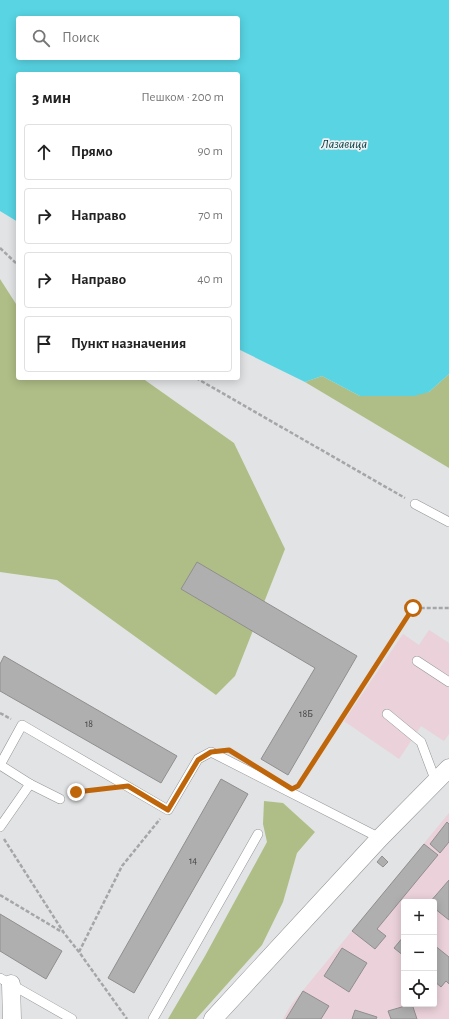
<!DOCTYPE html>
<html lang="ru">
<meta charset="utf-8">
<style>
:root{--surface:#fff;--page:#f2f2f2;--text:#222;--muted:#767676;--line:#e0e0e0}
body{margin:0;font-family:"Alegreya Sans",sans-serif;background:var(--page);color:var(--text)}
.controls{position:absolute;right:12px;bottom:12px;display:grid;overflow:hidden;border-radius:4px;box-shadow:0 2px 10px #0003}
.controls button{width:36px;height:36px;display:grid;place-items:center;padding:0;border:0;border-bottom:1px solid var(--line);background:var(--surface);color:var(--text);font:20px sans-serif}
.stop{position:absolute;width:12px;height:12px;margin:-9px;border:3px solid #bf650a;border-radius:50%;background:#fff}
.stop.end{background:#bf650a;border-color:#fff;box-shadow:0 1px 4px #0008}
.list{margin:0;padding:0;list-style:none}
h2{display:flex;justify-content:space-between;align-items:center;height:52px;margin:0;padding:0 16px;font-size:17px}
h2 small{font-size:13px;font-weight:400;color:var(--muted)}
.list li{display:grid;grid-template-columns:26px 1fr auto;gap:12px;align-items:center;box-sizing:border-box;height:56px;margin:0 8px 8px;padding:0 8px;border:1px solid var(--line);border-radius:4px}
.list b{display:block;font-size:15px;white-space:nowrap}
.list em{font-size:13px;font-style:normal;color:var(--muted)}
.icon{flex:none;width:22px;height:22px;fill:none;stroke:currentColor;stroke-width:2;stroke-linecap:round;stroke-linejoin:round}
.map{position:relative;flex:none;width:449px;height:1019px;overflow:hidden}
.search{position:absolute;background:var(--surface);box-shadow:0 2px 10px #0003;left:16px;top:16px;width:224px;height:44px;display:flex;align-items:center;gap:10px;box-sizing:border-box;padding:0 14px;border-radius:4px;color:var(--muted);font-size:15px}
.panel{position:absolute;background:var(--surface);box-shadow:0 2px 10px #0003;left:16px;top:72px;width:224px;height:308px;border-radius:4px}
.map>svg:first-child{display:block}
.industrial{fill:#ebd1d9;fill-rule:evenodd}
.green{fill:#afbe87}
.water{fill:#58d4e3;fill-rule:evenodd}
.building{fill:#b0afaf;stroke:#908e8e}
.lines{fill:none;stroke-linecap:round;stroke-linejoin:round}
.service-casing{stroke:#939495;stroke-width:10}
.minor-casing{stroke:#939495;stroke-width:19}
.path{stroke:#a5a6a7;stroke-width:2.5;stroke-dasharray:4 2;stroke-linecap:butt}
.service{stroke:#fff;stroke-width:9}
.minor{stroke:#fff;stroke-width:18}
.route{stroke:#bf650a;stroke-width:5}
.labels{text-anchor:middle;stroke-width:3.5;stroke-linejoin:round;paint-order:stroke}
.number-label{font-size:10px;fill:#414141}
.water-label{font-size:13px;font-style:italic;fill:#023e45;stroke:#eff0f1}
</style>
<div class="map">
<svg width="449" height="1019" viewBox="0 0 449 1019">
<rect width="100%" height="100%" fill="#e2e3e4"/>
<g class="industrial">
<path d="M429,630l20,13v91l-5,7 -23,-15 -22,33 -55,-38 59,-87 16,11z"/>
<path d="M449,813v206h-166l8,-14zM404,902h30v102h-30z"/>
</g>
<g class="green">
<path d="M0,279l18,28v71h124l92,65 51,106 -50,127 -19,19 -159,-115 -57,-8z"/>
<path d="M449,374v94l-144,-86 17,-6 38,20 69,-4z"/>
<path d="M264,801l19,2 32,29 -18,21 -14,49 -21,43 -66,74h-28l37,-63 62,-114 -4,-18z"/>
</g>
<path class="water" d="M0,0h449v374l-20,18 -15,4h-54l-38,-20 -17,6 -67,-33v-275h-220v148l-18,-11zM18,18h220v40h-220z"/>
<g class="building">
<path d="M197,562l160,94 -69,119 -27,-16 54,-91 -134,-79z"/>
<path d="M4,656l173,100 -16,27 -161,-92v-27z"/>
<path d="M221,779l27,15 -114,199 -26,-15z"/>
<path d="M447,822l2,2v18l-9,11 -10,-9z"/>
<path d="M424,844l14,11 -61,74 9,7 -11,13 -23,-18z"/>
<path d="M382,856l6,6 -5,5 -6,-5z"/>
<path d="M449,880v40l-15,-12v-6h-4z"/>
<path d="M0,914l62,37 -16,28 -46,-28z"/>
<path d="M404,936v20l-10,-8z"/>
<path d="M434,945l15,12v27l-3,-3 -5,6 -7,-6z"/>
<path d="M342,948l25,15 -18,29 -25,-16z"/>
<path d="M303,991l26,15 -8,13h-35z"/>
<path d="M412,1004l5,15h-26l-3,-8z"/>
<path d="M355,1010l22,7 -1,2h-24z"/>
</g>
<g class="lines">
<g class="service-casing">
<g id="service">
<path d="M415,504l34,18"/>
<path d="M417,661l32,21"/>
<path d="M387,714l34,28 15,40"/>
<path d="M0,765l22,-40 146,85 30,-51 13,-7 169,86"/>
<path d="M0,765l30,19 30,15"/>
<path d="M0,827l30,-43"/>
<path d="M0,978l72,41"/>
<path d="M153,1019l105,-185"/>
</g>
</g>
<g class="minor-casing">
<g id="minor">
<path d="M11,984l1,35"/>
<path d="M213,1019l167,-181 69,-70"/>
</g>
</g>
<g class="path">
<path d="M0,248l18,17"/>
<path d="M196,378l209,120"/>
<path d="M0,713l11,6"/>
<path d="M300,783l113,-175h36"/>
<path d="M71,795l5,-3 29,-3"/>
<path d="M4,839l60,94 15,19 48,67"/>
<path d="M0,895l62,37"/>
<path d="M79,952l43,-86 38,-47"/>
</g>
<use href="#service" class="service"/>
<use href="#minor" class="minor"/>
</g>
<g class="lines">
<path class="route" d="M76,792l52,-6 40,24 30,-50 13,-8 18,-2 63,39 6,-3 115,-178"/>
</g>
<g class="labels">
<g class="number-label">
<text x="306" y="717">18Б</text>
<text x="89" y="727">18</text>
<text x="193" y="864">14</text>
</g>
<g class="water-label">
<text x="344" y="148">Лазавица</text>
</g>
</g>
</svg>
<div class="controls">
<button>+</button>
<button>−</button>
<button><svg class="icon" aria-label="locate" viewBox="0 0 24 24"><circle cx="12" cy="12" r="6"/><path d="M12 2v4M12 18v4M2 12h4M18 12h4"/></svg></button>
</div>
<div class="stop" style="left:413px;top:608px"></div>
<div class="stop end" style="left:76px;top:792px"></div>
<div class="search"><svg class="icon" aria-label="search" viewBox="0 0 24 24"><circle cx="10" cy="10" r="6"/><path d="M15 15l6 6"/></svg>Поиск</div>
<section class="panel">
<h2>3 мин<small>Пешком · 200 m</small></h2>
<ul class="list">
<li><svg class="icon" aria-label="ahead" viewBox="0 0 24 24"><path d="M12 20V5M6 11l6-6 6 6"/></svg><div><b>Прямо</b></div><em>90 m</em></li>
<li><svg class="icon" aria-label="right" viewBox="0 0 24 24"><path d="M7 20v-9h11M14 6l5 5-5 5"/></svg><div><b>Направо</b></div><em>70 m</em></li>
<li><svg class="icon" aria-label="right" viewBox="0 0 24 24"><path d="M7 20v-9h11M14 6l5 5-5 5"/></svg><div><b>Направо</b></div><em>40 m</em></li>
<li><svg class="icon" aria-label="arrive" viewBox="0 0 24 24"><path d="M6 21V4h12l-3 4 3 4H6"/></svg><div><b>Пункт назначения</b></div></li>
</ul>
</section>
</div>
